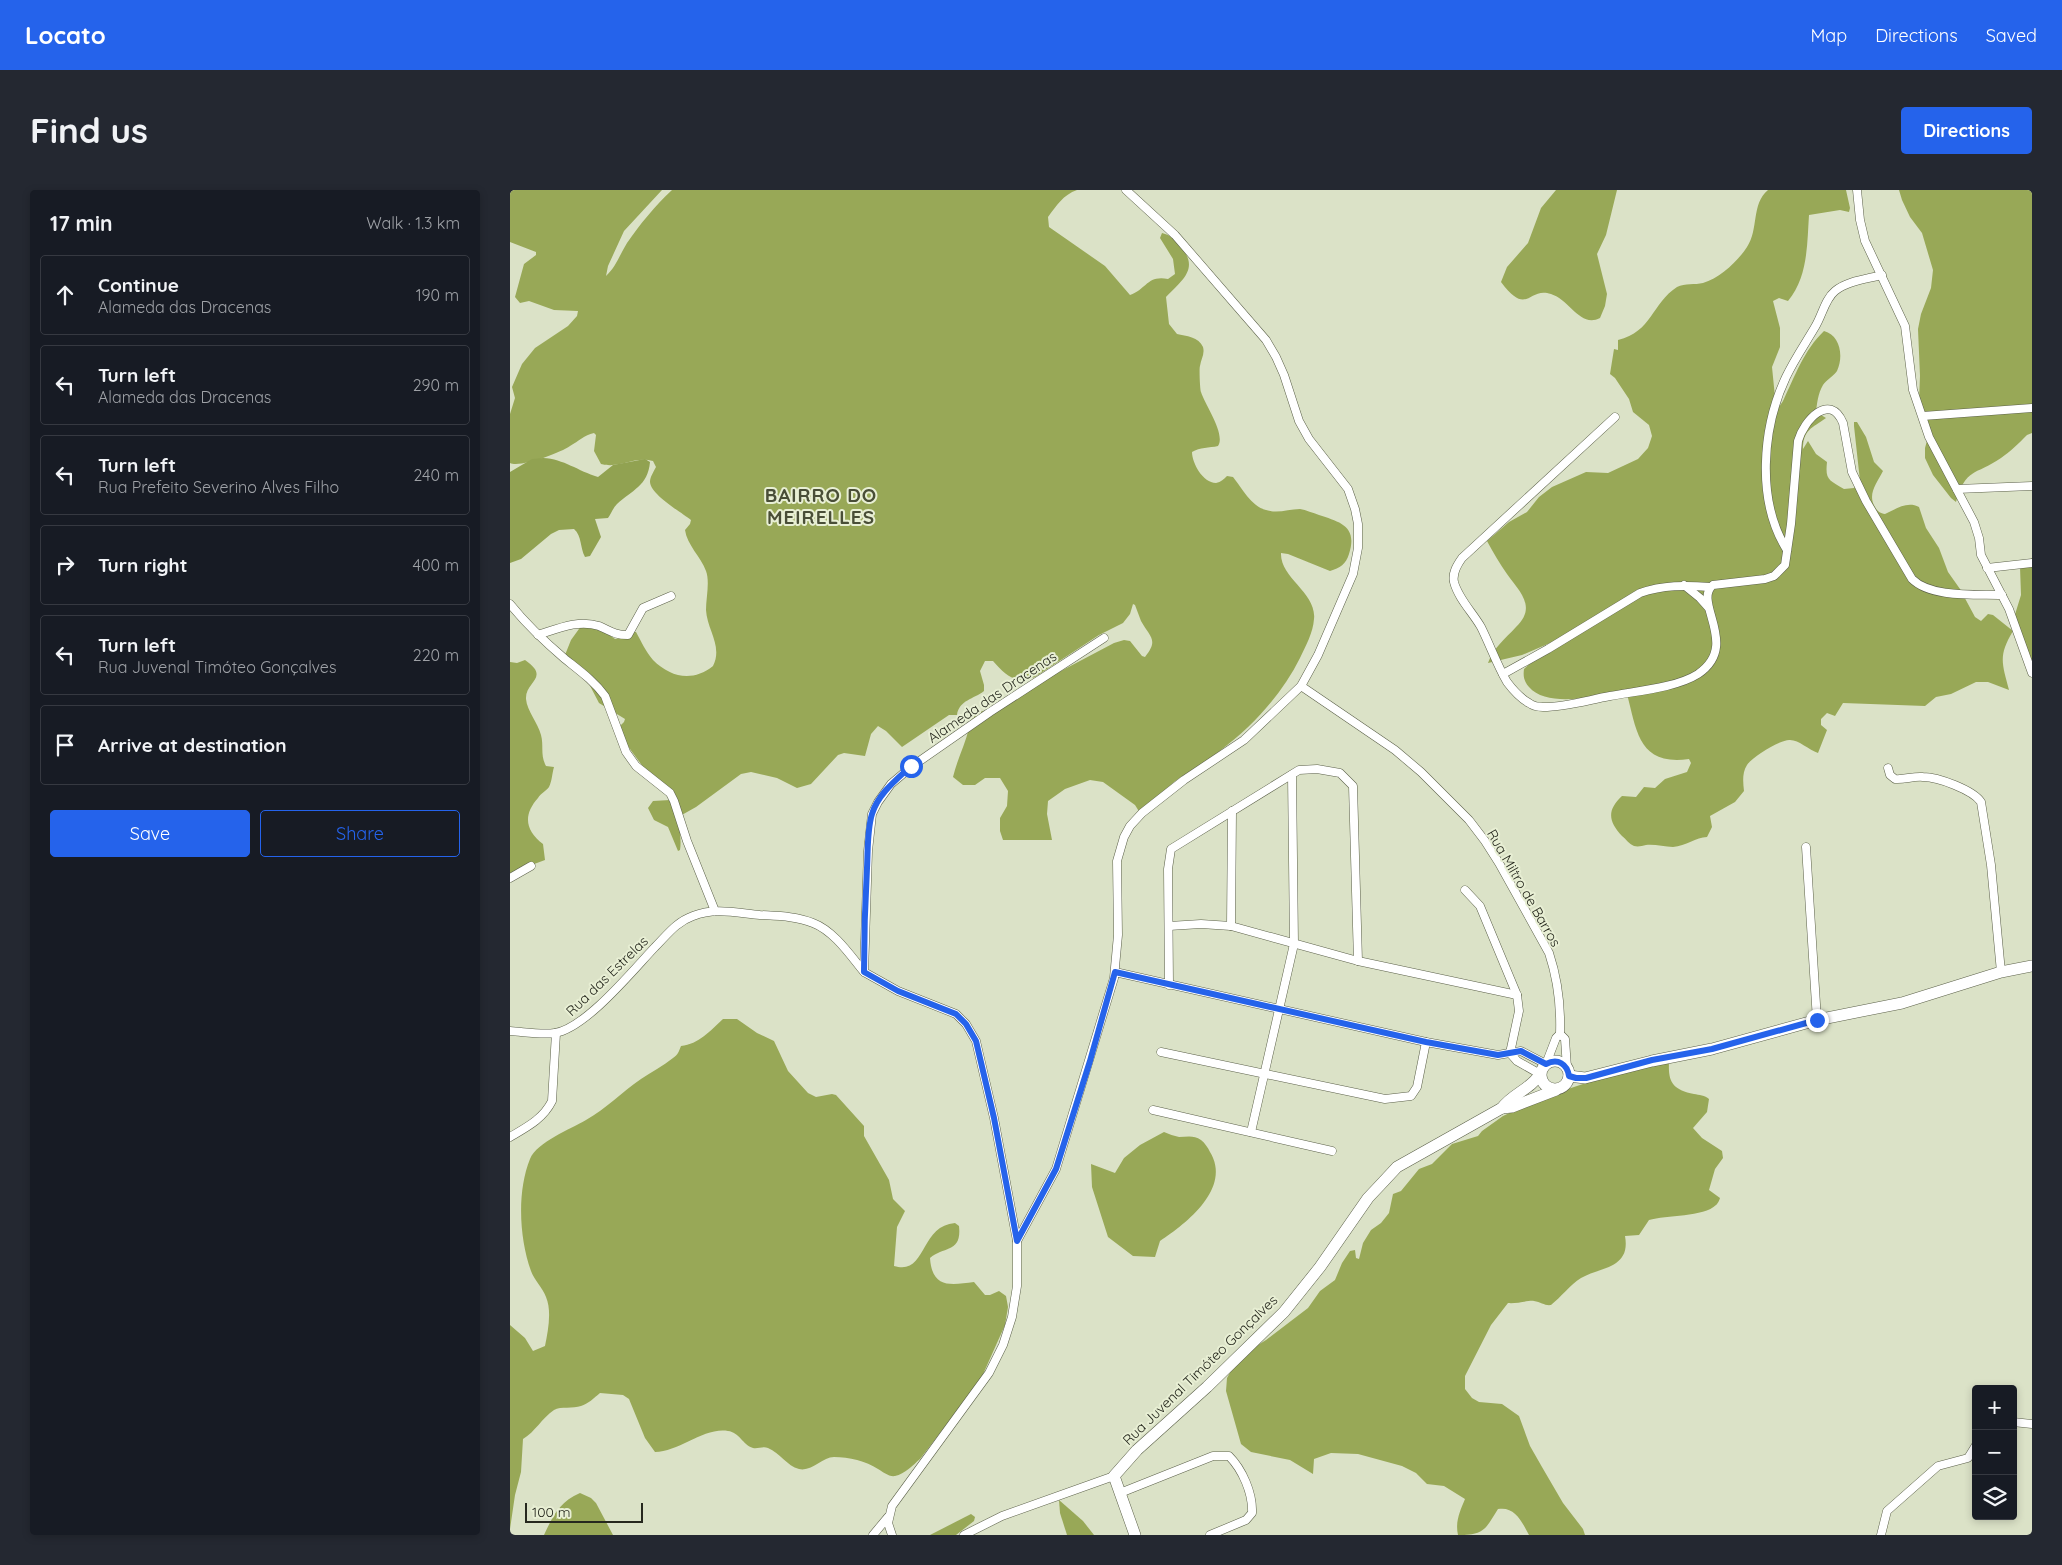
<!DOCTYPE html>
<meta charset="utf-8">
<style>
:root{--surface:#171b24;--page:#242831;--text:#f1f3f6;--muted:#9ea1a6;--line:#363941;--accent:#2563eb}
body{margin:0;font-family:Quicksand,sans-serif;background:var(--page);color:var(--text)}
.controls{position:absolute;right:15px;bottom:15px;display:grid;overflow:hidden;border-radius:5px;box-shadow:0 2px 8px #0003}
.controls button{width:45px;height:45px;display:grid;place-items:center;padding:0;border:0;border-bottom:1px solid var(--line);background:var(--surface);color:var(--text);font:25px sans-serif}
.scale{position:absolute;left:15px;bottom:12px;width:118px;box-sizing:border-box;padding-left:5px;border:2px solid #26281e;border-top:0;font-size:14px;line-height:18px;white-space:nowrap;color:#26281e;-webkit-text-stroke:4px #e8efd4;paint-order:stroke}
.stop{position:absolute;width:15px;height:15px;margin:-11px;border:4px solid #2563eb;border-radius:50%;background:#fff}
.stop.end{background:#2563eb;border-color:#fff;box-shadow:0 1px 5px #0008}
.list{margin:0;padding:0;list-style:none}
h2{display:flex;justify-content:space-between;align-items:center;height:65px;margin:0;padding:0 20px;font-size:21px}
h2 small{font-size:16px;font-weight:400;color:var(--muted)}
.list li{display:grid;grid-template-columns:32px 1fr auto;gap:15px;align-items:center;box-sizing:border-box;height:80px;margin:0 10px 10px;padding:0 10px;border:1px solid var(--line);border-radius:5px}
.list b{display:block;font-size:19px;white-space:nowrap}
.list p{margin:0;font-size:16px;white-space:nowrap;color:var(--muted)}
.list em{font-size:16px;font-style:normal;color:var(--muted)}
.actions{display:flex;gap:10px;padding:15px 20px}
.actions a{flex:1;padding:11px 0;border:1px solid var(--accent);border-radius:5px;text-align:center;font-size:18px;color:var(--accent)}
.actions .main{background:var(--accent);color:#fff}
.icon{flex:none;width:28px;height:28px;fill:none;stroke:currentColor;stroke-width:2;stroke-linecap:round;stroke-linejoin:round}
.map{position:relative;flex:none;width:1522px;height:1345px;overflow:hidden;border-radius:5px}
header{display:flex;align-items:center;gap:30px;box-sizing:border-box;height:70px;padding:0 25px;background:var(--accent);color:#fff}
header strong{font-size:24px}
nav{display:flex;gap:28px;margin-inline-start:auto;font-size:18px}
.intro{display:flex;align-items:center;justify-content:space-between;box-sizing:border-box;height:120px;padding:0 30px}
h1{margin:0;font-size:35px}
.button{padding:12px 22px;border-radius:5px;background:var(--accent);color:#fff;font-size:18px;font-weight:700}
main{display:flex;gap:30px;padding:0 30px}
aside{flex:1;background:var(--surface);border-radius:5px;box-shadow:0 2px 8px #0003}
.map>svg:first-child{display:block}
.forest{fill:#98a857}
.water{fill:#91a251}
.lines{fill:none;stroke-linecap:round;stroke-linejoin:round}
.street-casing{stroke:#5c614a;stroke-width:9}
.secondary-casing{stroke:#5c614a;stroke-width:12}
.street{stroke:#fff;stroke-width:8}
.secondary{stroke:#fff;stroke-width:11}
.route{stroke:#2563eb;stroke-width:6}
.labels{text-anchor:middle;stroke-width:4;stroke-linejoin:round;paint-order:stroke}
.street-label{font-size:14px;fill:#26281e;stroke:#e8efd4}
.district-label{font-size:19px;font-weight:bold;letter-spacing:1px;fill:#494e37;stroke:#e8efd4}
</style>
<header>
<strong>Locato</strong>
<nav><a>Map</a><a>Directions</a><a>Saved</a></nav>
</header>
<div class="intro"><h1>Find us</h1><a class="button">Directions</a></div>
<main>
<aside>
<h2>17 min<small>Walk · 1.3 km</small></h2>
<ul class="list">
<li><svg class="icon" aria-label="ahead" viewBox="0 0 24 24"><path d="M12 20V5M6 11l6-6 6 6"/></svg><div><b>Continue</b><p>Alameda das Dracenas</p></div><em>190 m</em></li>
<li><svg class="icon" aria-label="left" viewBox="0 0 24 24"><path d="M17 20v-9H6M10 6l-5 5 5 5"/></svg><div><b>Turn left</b><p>Alameda das Dracenas</p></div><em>290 m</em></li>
<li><svg class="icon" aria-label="left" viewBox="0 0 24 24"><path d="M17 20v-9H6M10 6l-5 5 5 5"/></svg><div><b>Turn left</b><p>Rua Prefeito Severino Alves Filho</p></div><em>240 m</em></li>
<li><svg class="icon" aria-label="right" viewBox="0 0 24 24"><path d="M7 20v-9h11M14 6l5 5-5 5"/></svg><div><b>Turn right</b></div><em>400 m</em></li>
<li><svg class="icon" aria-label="left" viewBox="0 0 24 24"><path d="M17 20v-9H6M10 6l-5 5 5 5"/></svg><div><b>Turn left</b><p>Rua Juvenal Timóteo Gonçalves</p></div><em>220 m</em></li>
<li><svg class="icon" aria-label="arrive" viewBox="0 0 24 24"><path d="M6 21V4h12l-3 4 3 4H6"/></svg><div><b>Arrive at destination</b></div></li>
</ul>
<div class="actions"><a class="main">Save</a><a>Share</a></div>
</aside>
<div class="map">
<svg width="1522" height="1345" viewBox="0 0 1522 1345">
<rect width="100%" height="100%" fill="#dbe2c7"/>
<g class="forest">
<path d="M0,0h152l-38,41 -16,35 -2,10c10,-9 14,-22 21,-33 13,-19 28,-37 45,-53h405c-14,5 -20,15 -29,27l1,10 56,39 25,29c17,-6 17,-20 38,-16l7,-5 -2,-15 -13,-21 2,-5c9,2 13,7 19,14 19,22 0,34 -15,50l3,27 8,10c9,2 22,3 26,13 2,7 -2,12 -3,19 -1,2 0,24 1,26 4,13 25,42 17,54 -9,2 -18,1 -26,6 0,11 11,31 24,31 5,-1 8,-4 11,-7l6,1c9,11 18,29 33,33 12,4 22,-1 34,-1 6,1 13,4 19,6 21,7 39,11 30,39 -3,10 -9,14 -19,17l-42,-17 -7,-1c-1,25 36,40 33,66 -1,14 -8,26 -14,39 -18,36 -47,68 -79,92 -15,12 -32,21 -47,32 -12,10 -23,21 -34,31l-5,-8 -32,-23 -13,-2 -25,9 -17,12 -1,13 5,26h-49l-3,-9v-13l7,-12 1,-15 -8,-13h-15l-10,7h-12l-10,-8c4,-17 12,-32 16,-49l-2,-3 8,-12 12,-3 127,-67 10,-3 6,1 12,15 3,1c14,-17 5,-20 -4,-36 -2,-5 -4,-11 -6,-16l-2,-1 -3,10 -7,9 -24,12 -64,42c-20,7 -29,-1 -42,-16h-8l-5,10 4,14v6c-10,8 -25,9 -27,24h-8l-47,32 -16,-16 -8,-5 -7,8 -6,22 -21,-3 -6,2 -27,29 -14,4 -20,-10 -26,-6 -10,2 -45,33 -16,9c-2,11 2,22 0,34l-2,1 -10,-24 -14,-7 -6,-12 5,-7 17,-1 1,-2 -19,-19 -36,-49 8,-8 1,-3 -26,-16 -12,-23 -22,-25 6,-15 13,-18 9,1 22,16c7,-1 13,-8 21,-7 5,9 10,20 17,28 18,18 40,22 60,6 10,-20 -6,-36 -7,-56 0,-12 4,-28 0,-39 -5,-14 -19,-26 -21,-41l5,-6 1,-4c-10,-8 -40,-25 -41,-38 0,-5 4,-11 6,-15l-3,-6c-20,-5 -33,8 -52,3l-7,-13 2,-16 -2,-2c-10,2 -15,8 -24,13 -10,7 -50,22 -60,17v-49l5,-16 -3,-11 10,-23 13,-16 33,-22 9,-10 1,-5 -24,-1 -25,-9 -9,2 -5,-6 9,-33 12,-9v-3l-26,-10z"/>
<path d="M1046,0h61l-11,45 -9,19 10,40 -2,12 -5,12c-20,10 -30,-18 -49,-24 -23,-8 -23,24 -50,-12l6,-15 21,-24 13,-35z"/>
<path d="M1258,0h78l4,18 -1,4 -9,-2 -31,5c-2,30 -1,62 -21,86l-9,-3 -6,3 7,27v19l-8,20 4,40h3l4,-6c12,-25 21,-51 41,-70 16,4 20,25 13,40 -3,5 -11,9 -14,14 -5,8 -6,19 -7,27l10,6c-14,10 -23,12 -23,31l5,-8 8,13 11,8c-2,18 2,18 17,27l10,-1 6,-7 -6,-55v-4h3l9,15 8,25 9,9c-6,12 -16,23 -8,36 3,5 5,6 10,7 11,-5 22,-13 34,-7l7,21 13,20 9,24 12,17 15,28 6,4 7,-7 5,1 20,16v-10l8,-26 -1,-28 12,-9v103c-5,-11 -9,-23 -19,-30 -15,25 -11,32 -4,59l-21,-8h-12l-25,12 -15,3 -11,9 -82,-3 -8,13 -8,-3 -6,6v6l6,5 -9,23c-9,-3 -19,-13 -28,-13 -9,-1 -38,17 -43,25 -5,8 -4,17 -3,26l-9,11 -25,14 2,11 -5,10c-11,0 -21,9 -34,10 -9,0 -18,-3 -27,-2 -4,1 -8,2 -12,1 -5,-2 -8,-7 -12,-10 -14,-15 -15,-26 0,-40l14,1 8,-10 11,1 10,-9 22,-7 4,-9 -2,-4c-50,7 -52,-27 -62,-65l-9,-1c-24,3 -71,15 -89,-6 -5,-6 -6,-10 -5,-18l25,-23 1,-3 -28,12 -34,8c5,-15 17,-24 28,-36 21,-20 4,-35 -9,-53 -7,-10 -14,-22 -20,-33l22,-19 18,-10 12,-15 13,-10 34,-15 22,1 30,-14 10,-11 4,-12 -3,-11 -16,-13 -4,-13 -14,-21 -5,-4 4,-25 4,1v-10c34,-8 34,-37 59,-53 8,-4 18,-2 26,-4 17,-5 35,-22 44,-36 12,-18 4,-43 21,-57z"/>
<path d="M1389,0h133v243l-5,2c-8,8 -17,17 -26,23 -26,18 -35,9 -45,44l-5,-4 -18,-23 -8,-17v-10l3,-11 -9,-36 1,-25 -2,-47 3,-15 10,-26 2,-18 -11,-37 -12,-16 -8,-17z"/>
<path d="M15,470c26,18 0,21 1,39 1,12 12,24 15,36 3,11 -1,20 5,31l8,1c-2,7 -2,14 -5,20 -3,4 -8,6 -11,11 -15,17 -13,32 5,46l2,16 -35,13v-211l7,1z"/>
<path d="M213,829h14l20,14 17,8 14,30 20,22 8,4 16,-3 4,1 28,31v10l25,44 4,19 12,12 -8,16 -3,39c33,10 25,-40 61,-43l4,3c3,27 -15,20 -29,32 2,31 21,27 44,24l11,13h5l9,-4 7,5 2,11 -3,18 -25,56 -60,78c-7,6 -15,15 -25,17 -6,1 -12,-4 -17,-7 -12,-8 -29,-12 -44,-12 -12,0 -22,15 -35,12 -12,-3 -19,-16 -31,-21 -5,-2 -10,1 -15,0 -10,-3 -14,-16 -25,-17 -24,-4 -49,21 -73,21l-10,-14 -16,-39 -6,-4 -23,-2c-6,5 -12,11 -19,13 -8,3 -20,0 -27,4 -12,8 -19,22 -31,29l-2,33 -6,23 -5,34v-204l15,13 8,13 12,-5c3,-15 7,-35 1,-49 -3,-9 -12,-17 -15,-26 -12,-33 -14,-80 -1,-112 7,-17 41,-30 56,-39 20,-11 36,-28 55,-41 10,-7 22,-13 32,-21 5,-3 6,-7 8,-12 18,-2 29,-15 42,-27z"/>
<path d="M1159,873c-1,19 4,27 25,31 5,1 11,1 15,5l-2,13 -14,16 9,10 20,13 1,7 -8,11 -6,21 11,8c0,1 -3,7 -4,7 -12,12 -50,10 -67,15l-10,15 -14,1c6,33 -25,31 -44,42 -11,7 -20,19 -30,27 -6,1 -10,-3 -17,-4 -5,-1 -18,3 -26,2l-17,22 -26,51v13l7,9 7,4 23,2 17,12 11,30 12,21 21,36 20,26 2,6h-56c-7,-13 -14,-29 -31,-26 -13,21 -14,26 -40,26 -3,-13 2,-24 7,-36l-21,-13 -17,-2 -11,-11 -14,-7 -44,-12 -27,-1 -17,6 -1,15 -23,-14 -39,-8 -10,-8 -15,-53 1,-13 6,-11 17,-17 16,-10 42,-32 12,-17 15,-11 7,-17 8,-12 5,-1 1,8 3,1 4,-16 8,-13 10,-7 8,-10 4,-19 8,-3 18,-22 13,-5 20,-20 26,-8 4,-5 21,-15 41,-19 72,-24z"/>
<path d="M654,942c5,2 10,4 15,5 8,0 15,-2 22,3 4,3 7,8 9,12 22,36 -23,71 -50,89l-5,16 -22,-1 -25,-19 -16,-50 -1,-23 24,9 9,-15 16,-13z"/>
<path d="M70,1303l11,5 5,5 17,32h-69c9,-19 15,-33 36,-42z"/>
<path d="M549,1310l24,21 11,14h-27l-7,-22z"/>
<path d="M461,1324l4,3 -1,4 -18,14h-26z"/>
</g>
<path class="water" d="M33,268c21,1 35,13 55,19l15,-12 32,-6 5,3c-2,24 -18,28 -33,42 -4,4 -6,10 -9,14l-13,1 6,18 -11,19 -5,1c-5,-9 -3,-21 -11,-28l-15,1 -8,4 -30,25 -11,4v-91l22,-13z"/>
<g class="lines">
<g class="street-casing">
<g id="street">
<path d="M1347,0l3,30 5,21 40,85 8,64 16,47 45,85 5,16 2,17 28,54 23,64"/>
<path d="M1413,226l109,-8"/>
<path d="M1105,227l-153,141c-5,7 -10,15 -8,24 4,16 19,31 27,45 9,18 16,38 26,55 6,8 13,16 22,21 4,3 9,4 14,4 23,0 45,-7 67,-11 26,-5 66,-8 88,-22 43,-29 -6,-72 15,-89l52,-6 9,-3 11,-11 6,-41 7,-83c6,-21 32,-49 45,-18l9,49 14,29 46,78c19,19 64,15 90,16"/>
<path d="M1447,299l75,-3"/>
<path d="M1277,360c-31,-49 -25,-122 -1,-173 8,-17 19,-33 29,-50 7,-11 10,-28 20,-36 12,-10 32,-12 47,-16"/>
<path d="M1477,378l45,-5"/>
<path d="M1174,395l16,13 8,9"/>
<path d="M0,414c16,20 35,38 55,55 15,12 29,22 40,37l21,56 10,14 34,27 4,8 13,40 28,70"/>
<path d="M28,445c19,-6 40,-16 61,-9 12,5 15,9 29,9l15,-27 28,-12"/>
<path d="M993,484l45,-25 92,-56c23,-8 45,-8 70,-6"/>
<path d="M1378,578l2,7 5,4c9,1 18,-3 28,-2 15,0 50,13 58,25l10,63 10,107"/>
<path d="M1296,657l11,173"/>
<path d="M0,688l21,-12"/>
<path d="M955,700l15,16 37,89 2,16 -9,42"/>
<path d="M659,736l32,-2 30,2 127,35 159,34"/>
<path d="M721,736l1,-115"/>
<path d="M605,782l311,70 72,13 23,-4 25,13 10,-26 4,-4c1,-29 -2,-54 -11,-81l-50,-90 -14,-22 -16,-21 -48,-48 -26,-22 -94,-64"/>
<path d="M659,795l-1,-116 3,-20 128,-79 18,-1 23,4 13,13 5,175"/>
<path d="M0,841c15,1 31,4 45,2 31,-5 78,-63 100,-86 12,-12 21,-25 38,-31 21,-9 45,-3 67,-1 17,1 36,1 53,8 21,8 37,32 51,49"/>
<path d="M1050,844l5,5 2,29"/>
<path d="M651,862l224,47 26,-3 6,-9 9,-45"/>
<path d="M1000,863l7,8 23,13"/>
<path d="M643,920l179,41"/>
<path d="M741,942l43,-188 -2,-169"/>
<path d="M0,947c17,-10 33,-18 42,-36l4,-68"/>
<path d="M507,1051l-23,-123 -18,-77 -10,-17 -10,-10 -58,-23 -34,-19 4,-121 4,-37 6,-12 13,-18 20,-17 79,-55 114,-74"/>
<path d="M1503,1232l19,2"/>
<path d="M610,1303l93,-37h16c13,13 24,37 23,57l-6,7 -36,15"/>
<path d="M363,1345l15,-18"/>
<path d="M382,1345l-4,-12 4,-17 97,-133 14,-28 9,-28 5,-31v-45l39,-72 58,-191 4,-43 -1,-74 7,-24 6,-11 12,-13 42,-33 60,-40 57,-54 17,-31 35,-81 5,-26v-24l-3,-15 -7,-20 -39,-50 -10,-18 -15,-46 -8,-18 -10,-17 -91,-105 -49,-45"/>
<path d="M454,1345l38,-19 112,-40"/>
<path d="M1371,1345l6,-24 51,-45 30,-8 8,-13"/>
</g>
</g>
<g class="secondary-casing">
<g id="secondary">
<circle cx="1045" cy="885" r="14"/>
<path d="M1059,886l16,2 67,-17 60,-12 105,-29 85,-17 99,-31 31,-6"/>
<path d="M992,918l10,-1 44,-17"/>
<path d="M625,1345l-21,-59 23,-26 70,-63 77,-75 36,-45 48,-69 16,-17 13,-14 105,-59c10,-14 29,-19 38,-34"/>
</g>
</g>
<use href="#street" class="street"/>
<use href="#secondary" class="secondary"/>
</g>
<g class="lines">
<path class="route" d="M401,576c-15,14 -33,28 -39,48 -5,16 -4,36 -5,54 -2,35 -3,69 -3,104l34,19 58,23 10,10 10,17 18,77 23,123 39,-72 34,-108 25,-89 311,70 72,13 23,-4 25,13c12,-6 21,0 23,12l7,2h10l66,-18 60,-11 105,-29"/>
</g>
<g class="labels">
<g class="street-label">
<text transform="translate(482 507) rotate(-34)" y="5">Alameda das Dracenas</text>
<text transform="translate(1014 698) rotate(60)" y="5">Rua Miltro de Barros</text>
<text transform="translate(97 786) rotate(-44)" y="5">Rua das Estrelas</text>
<text transform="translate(690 1180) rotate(-44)" y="5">Rua Juvenal Timóteo Gonçalves</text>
</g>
<g class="district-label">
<text x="311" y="312">BAIRRO DO<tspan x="311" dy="22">MEIRELLES</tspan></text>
</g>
</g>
</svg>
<div class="controls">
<button>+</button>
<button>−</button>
<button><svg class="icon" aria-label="layers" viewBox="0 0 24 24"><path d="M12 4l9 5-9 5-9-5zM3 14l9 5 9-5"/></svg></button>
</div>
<div class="scale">100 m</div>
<div class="stop" style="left:401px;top:576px"></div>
<div class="stop end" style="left:1307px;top:830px"></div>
</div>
</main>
